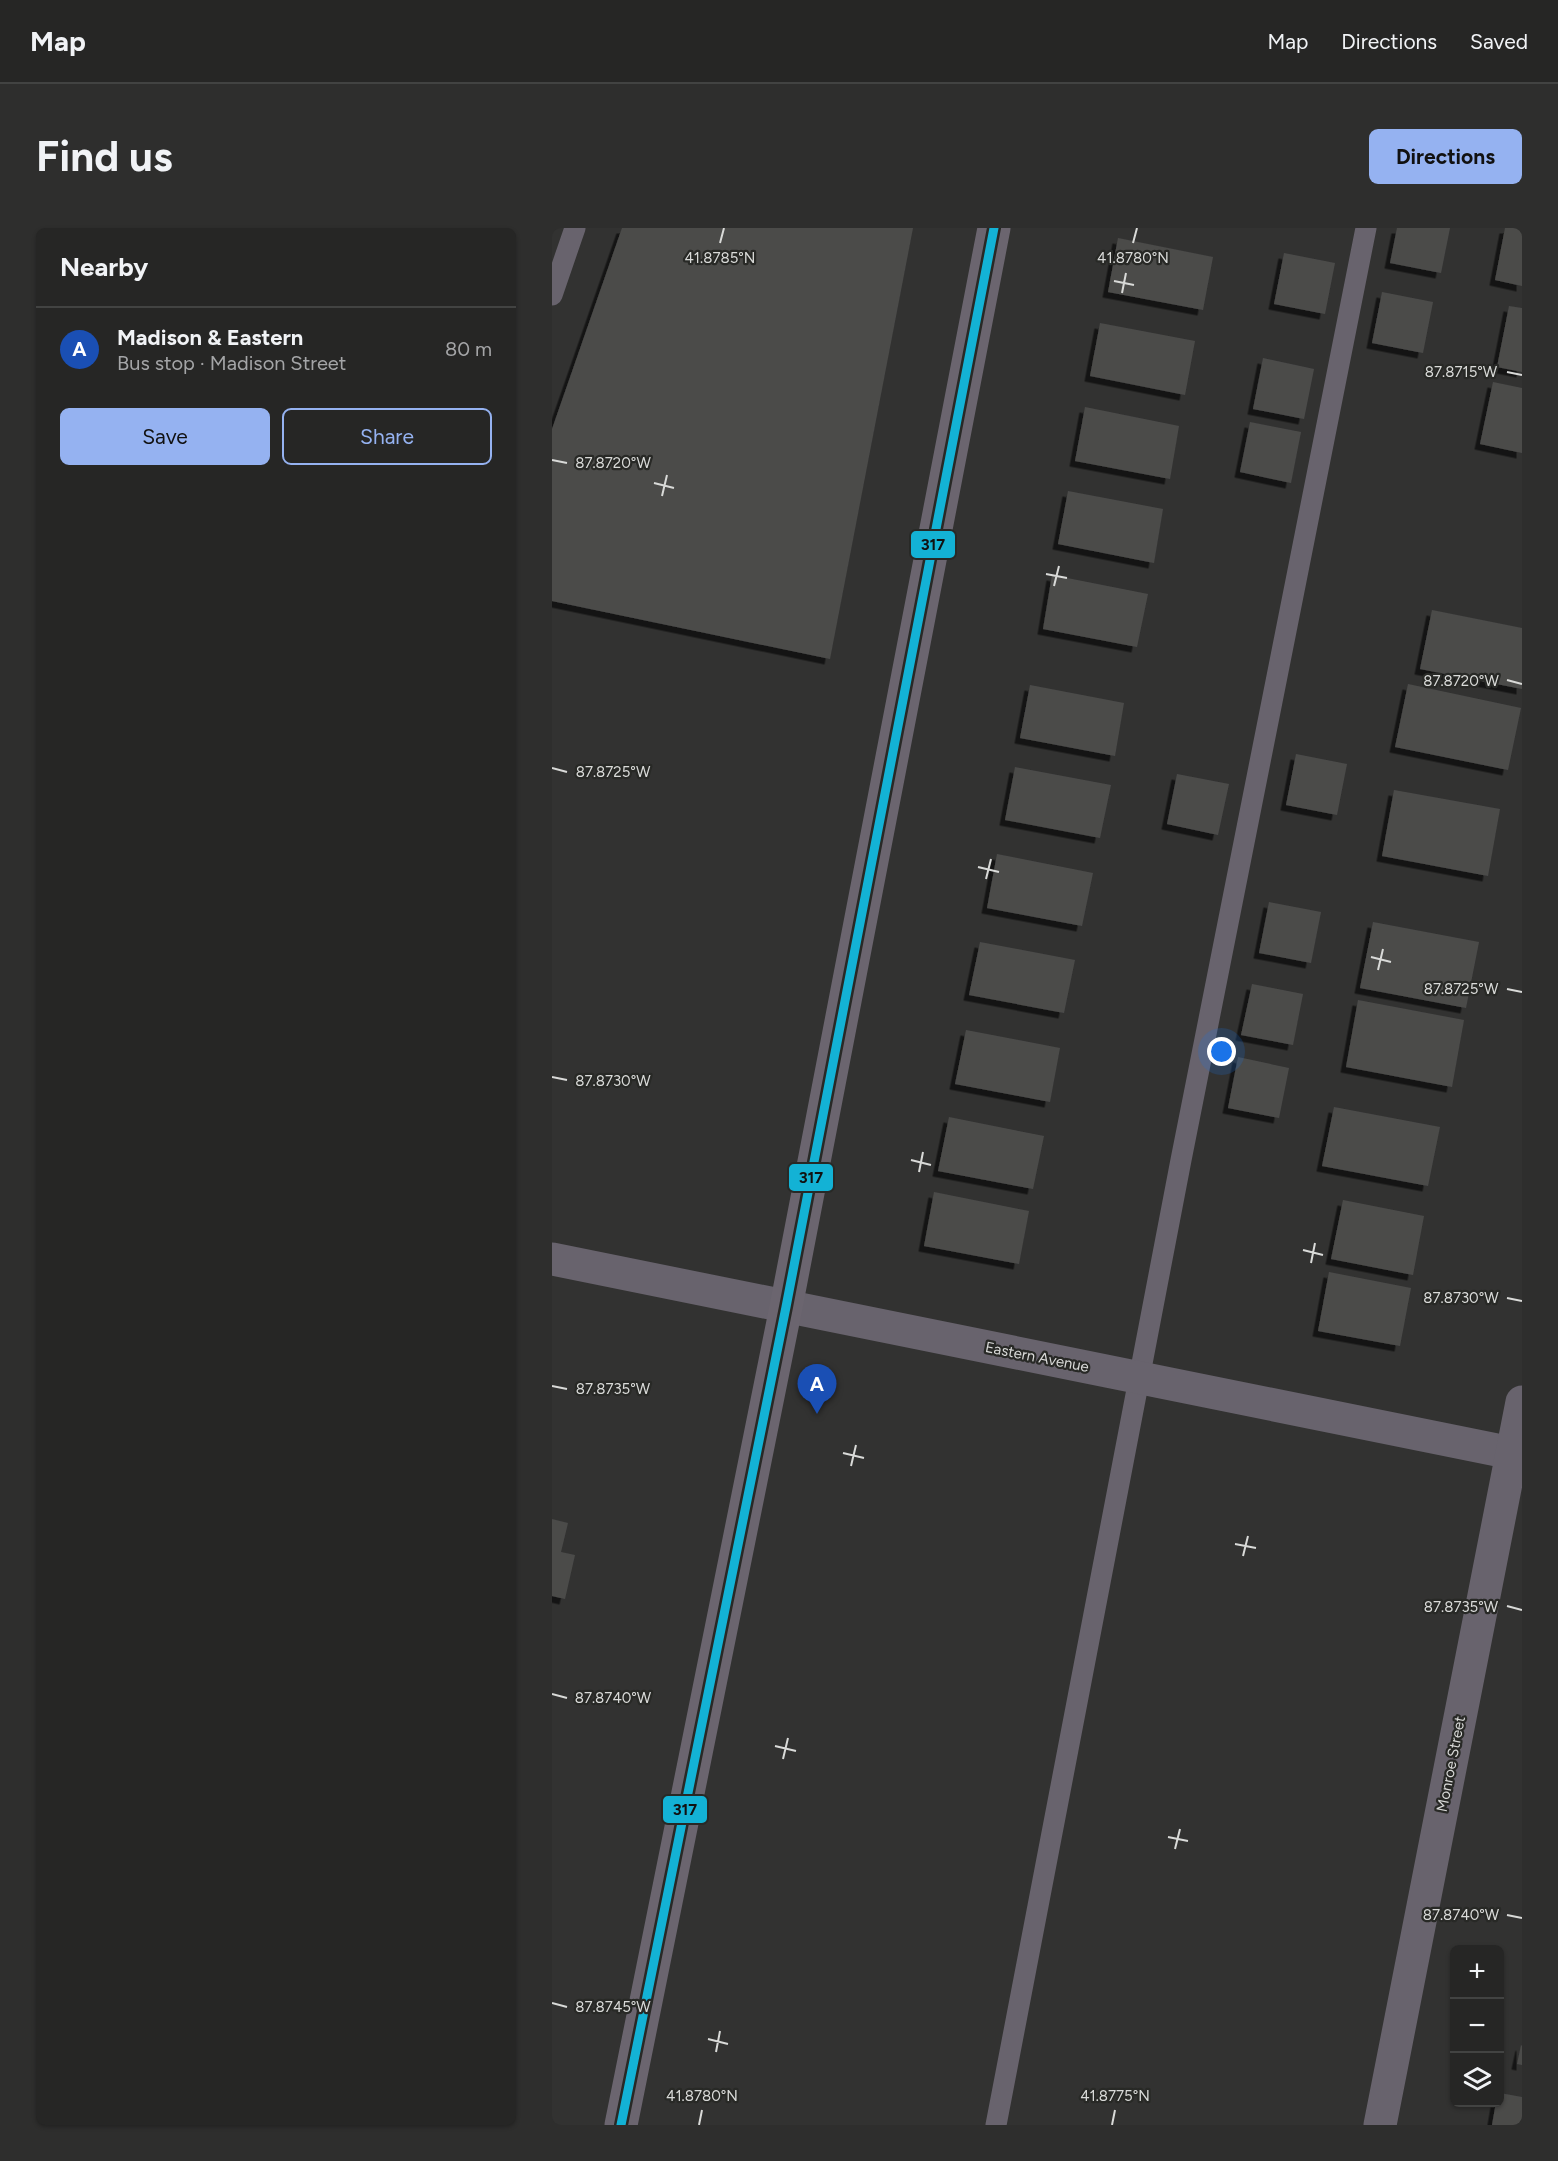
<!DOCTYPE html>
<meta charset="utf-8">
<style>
:root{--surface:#262625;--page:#2e2e2d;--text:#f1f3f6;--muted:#a4a5a7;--line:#424342;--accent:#95b2f1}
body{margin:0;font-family:Figtree,sans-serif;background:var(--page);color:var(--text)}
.controls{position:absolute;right:18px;bottom:18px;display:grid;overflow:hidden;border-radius:9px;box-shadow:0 2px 4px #0004}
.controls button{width:54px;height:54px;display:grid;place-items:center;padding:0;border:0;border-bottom:2px solid var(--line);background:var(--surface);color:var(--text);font:30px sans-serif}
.you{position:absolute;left:670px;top:824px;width:21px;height:21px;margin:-15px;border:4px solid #fff;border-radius:50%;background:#1a73e8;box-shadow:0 0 0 9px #1a73e833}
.badge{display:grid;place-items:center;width:39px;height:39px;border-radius:50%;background:var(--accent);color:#fff;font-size:20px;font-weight:700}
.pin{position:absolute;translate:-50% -50px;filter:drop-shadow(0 2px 3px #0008)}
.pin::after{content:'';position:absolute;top:32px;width:21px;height:18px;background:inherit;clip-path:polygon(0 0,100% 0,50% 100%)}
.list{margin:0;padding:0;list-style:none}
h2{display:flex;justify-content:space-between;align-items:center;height:78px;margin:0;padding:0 24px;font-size:26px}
h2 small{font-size:20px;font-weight:400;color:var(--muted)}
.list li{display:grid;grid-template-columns:39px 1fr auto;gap:18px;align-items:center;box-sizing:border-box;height:84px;padding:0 24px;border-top:2px solid var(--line)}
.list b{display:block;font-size:22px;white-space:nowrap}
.list p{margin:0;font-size:20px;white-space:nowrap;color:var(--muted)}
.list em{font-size:20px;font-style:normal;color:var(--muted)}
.actions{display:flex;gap:12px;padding:18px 24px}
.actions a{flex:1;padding:14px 0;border:2px solid var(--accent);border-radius:9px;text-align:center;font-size:21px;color:var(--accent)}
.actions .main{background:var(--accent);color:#111}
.icon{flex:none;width:33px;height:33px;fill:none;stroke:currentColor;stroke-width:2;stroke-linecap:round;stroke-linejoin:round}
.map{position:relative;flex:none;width:970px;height:1897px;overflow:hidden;border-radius:9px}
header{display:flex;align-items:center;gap:36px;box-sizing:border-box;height:84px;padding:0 30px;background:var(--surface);border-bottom:2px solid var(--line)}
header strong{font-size:28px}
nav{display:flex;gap:33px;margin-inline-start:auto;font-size:21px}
.intro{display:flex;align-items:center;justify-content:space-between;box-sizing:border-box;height:144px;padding:0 36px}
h1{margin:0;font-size:42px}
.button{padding:15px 27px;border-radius:9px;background:var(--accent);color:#111;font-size:21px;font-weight:700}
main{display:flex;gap:36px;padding:0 36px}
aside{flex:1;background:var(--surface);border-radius:9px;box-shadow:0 2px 4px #0004}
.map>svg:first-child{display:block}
.building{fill:#4b4b4a;filter:url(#shadow)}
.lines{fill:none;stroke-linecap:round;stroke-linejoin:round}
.lane{stroke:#68636d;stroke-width:21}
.street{stroke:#68636d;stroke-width:33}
.secondary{stroke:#6b656f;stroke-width:33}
.bus-1-casing{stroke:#282926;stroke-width:14}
.bus-1{stroke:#13b2d5;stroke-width:9}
.ticks{fill:none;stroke:#d9dad8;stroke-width:2}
.labels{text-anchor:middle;stroke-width:4.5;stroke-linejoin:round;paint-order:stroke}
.street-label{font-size:15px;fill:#d9dad8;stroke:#282926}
.ticks-label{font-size:15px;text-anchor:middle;fill:#d9dad8;stroke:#282926;stroke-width:4.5;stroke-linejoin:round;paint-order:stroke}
.line-badge{stroke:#282926;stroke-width:2}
.pale-badge-label{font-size:16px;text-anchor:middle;font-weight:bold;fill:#111}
</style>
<header>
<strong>Map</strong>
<nav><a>Map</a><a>Directions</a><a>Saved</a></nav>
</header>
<div class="intro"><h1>Find us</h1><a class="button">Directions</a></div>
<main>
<aside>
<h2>Nearby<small></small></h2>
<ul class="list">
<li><span class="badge" style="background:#1a4fb4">A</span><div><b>Madison &amp; Eastern</b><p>Bus stop · Madison Street</p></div><em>80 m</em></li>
</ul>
<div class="actions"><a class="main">Save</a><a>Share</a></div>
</aside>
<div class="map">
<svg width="970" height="1897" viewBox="0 0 970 1897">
<defs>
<filter id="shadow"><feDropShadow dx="-5.5" dy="5.5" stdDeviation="0" flood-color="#0009"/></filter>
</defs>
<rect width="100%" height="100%" fill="#323231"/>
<g class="building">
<path d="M70,0h291l-83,431 -278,-58v-172z"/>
<path d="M845,0h53l-9,45 -51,-10z"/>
<path d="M953,0h17v58l-27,-6z"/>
<path d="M566,10l95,19 -10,53 -95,-18z"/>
<path d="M732,25l51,10 -10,51 -51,-10z"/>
<path d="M830,64l51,10 -10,51 -51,-10z"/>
<path d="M957,78l13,2v64l-25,-5z"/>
<path d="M548,95l95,18 -10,54 -95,-19z"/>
<path d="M711,130l51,11 -10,50 -51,-10z"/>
<path d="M941,154l29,6v65l-42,-9z"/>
<path d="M533,179l94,19 -9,53 -95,-18z"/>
<path d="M698,194l51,10 -10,51 -51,-11z"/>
<path d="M516,263l95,18 -9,54 -96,-19z"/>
<path d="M500,347l96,19 -11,53 -94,-18z"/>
<path d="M880,382l90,18v61l-102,-20z"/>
<path d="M856,456l113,24 -13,62 -113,-23z"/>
<path d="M478,457l94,18 -9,53 -95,-18z"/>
<path d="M744,526l51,10 -10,51 -51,-10z"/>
<path d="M463,539l96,18 -11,53 -95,-18z"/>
<path d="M625,546l52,10 -11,51 -51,-11z"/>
<path d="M842,562l106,19 -12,67 -106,-20z"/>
<path d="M445,626l96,19 -11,53 -95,-18z"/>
<path d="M717,674l52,10 -10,51 -52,-10z"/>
<path d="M821,694l106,20 -13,66 -106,-20z"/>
<path d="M428,714l95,18 -11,53 -95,-18z"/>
<path d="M700,756l51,10 -10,51 -52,-10z"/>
<path d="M806,772l106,20 -12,67 -106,-20z"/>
<path d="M414,802l94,18 -10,54 -95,-18z"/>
<path d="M686,829l51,11 -10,50 -51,-10z"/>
<path d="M782,879l106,20 -12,59 -106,-20z"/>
<path d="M397,889l95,19 -11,53 -95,-18z"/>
<path d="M382,964l95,19 -10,53 -95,-18z"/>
<path d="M791,972l81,16 -11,59 -82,-16z"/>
<path d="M777,1044l82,16 -11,58 -82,-15z"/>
<path d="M0,1291l16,4 -7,29 14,3 -10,44 -13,-3z"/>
<path d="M969,1817l1,1v19l-5,-1z"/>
<path d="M948,1865l22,4v28h-30l4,-23h4z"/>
</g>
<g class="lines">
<g class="lane">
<path d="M0,67l23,-67"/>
<path d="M444,1897l185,-965 185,-932"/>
</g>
<g class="street">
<path d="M0,1031l970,196"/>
<path d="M828,1897l142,-723"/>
</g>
<path class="secondary" d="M69,1897l165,-818 208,-1079"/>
<g class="bus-1-casing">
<path id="bus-1" d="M69,1897l165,-818 208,-1079"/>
</g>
<use href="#bus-1" class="bus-1"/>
</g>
<path class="ticks" d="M168,15l4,-15M581,15l4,-15M562,53l20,4M570,65l4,-20M955,144l15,3M0,232l15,3M102,255l20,5M110,268l5,-21M494,346l21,4M502,358l5,-20M955,452l15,4M0,540l15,4M426,639l21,5M434,651l5,-20M819,729l20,5M826,742l5,-21M955,761l15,3M0,849l15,3M359,932l20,5M367,944l4,-20M751,1022l20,5M759,1035l4,-20M955,1070l15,3M0,1158l15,3M291,1225l21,5M299,1238l5,-21M683,1316l21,4M691,1328l5,-20M955,1378l15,4M0,1466l15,4M223,1518l21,5M231,1531l5,-21M616,1609l20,4M623,1621l5,-20M955,1687l15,3M0,1775l15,4M156,1811l20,5M164,1824l4,-21M147,1897l3,-15M560,1897l3,-15"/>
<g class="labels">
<g class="street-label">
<text transform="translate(485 1129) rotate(11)" y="5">Eastern Avenue</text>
<text transform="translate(899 1536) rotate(-79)" y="5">Monroe Street</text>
</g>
</g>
<g class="ticks-label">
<text x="168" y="35">41.8785°N</text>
<text x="581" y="35">41.8780°N</text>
<text x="909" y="149">87.8715°W</text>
<text x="61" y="240">87.8720°W</text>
<text x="909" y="458">87.8720°W</text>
<text x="61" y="549">87.8725°W</text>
<text x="909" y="766">87.8725°W</text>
<text x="61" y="858">87.8730°W</text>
<text x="909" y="1075">87.8730°W</text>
<text x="61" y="1166">87.8735°W</text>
<text x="909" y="1384">87.8735°W</text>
<text x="61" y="1475">87.8740°W</text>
<text x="909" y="1692">87.8740°W</text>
<text x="61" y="1784">87.8745°W</text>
<text x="150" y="1873">41.8780°N</text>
<text x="563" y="1873">41.8775°N</text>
</g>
<g class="line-badge">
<rect x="358" y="302" width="46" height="29" rx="6" fill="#13b2d5"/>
<rect x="236" y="935" width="46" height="29" rx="6" fill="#13b2d5"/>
<rect x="110" y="1567" width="46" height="29" rx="6" fill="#13b2d5"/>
</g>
<g class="pale-badge-label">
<text x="381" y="322">317</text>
<text x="259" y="955">317</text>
<text x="133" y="1587">317</text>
</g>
</svg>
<div class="controls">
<button>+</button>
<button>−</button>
<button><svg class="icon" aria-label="layers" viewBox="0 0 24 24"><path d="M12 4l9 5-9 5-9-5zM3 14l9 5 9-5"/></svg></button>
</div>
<div class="you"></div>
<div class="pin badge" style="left:265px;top:1186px;background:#1a4fb4">A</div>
</div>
</main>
